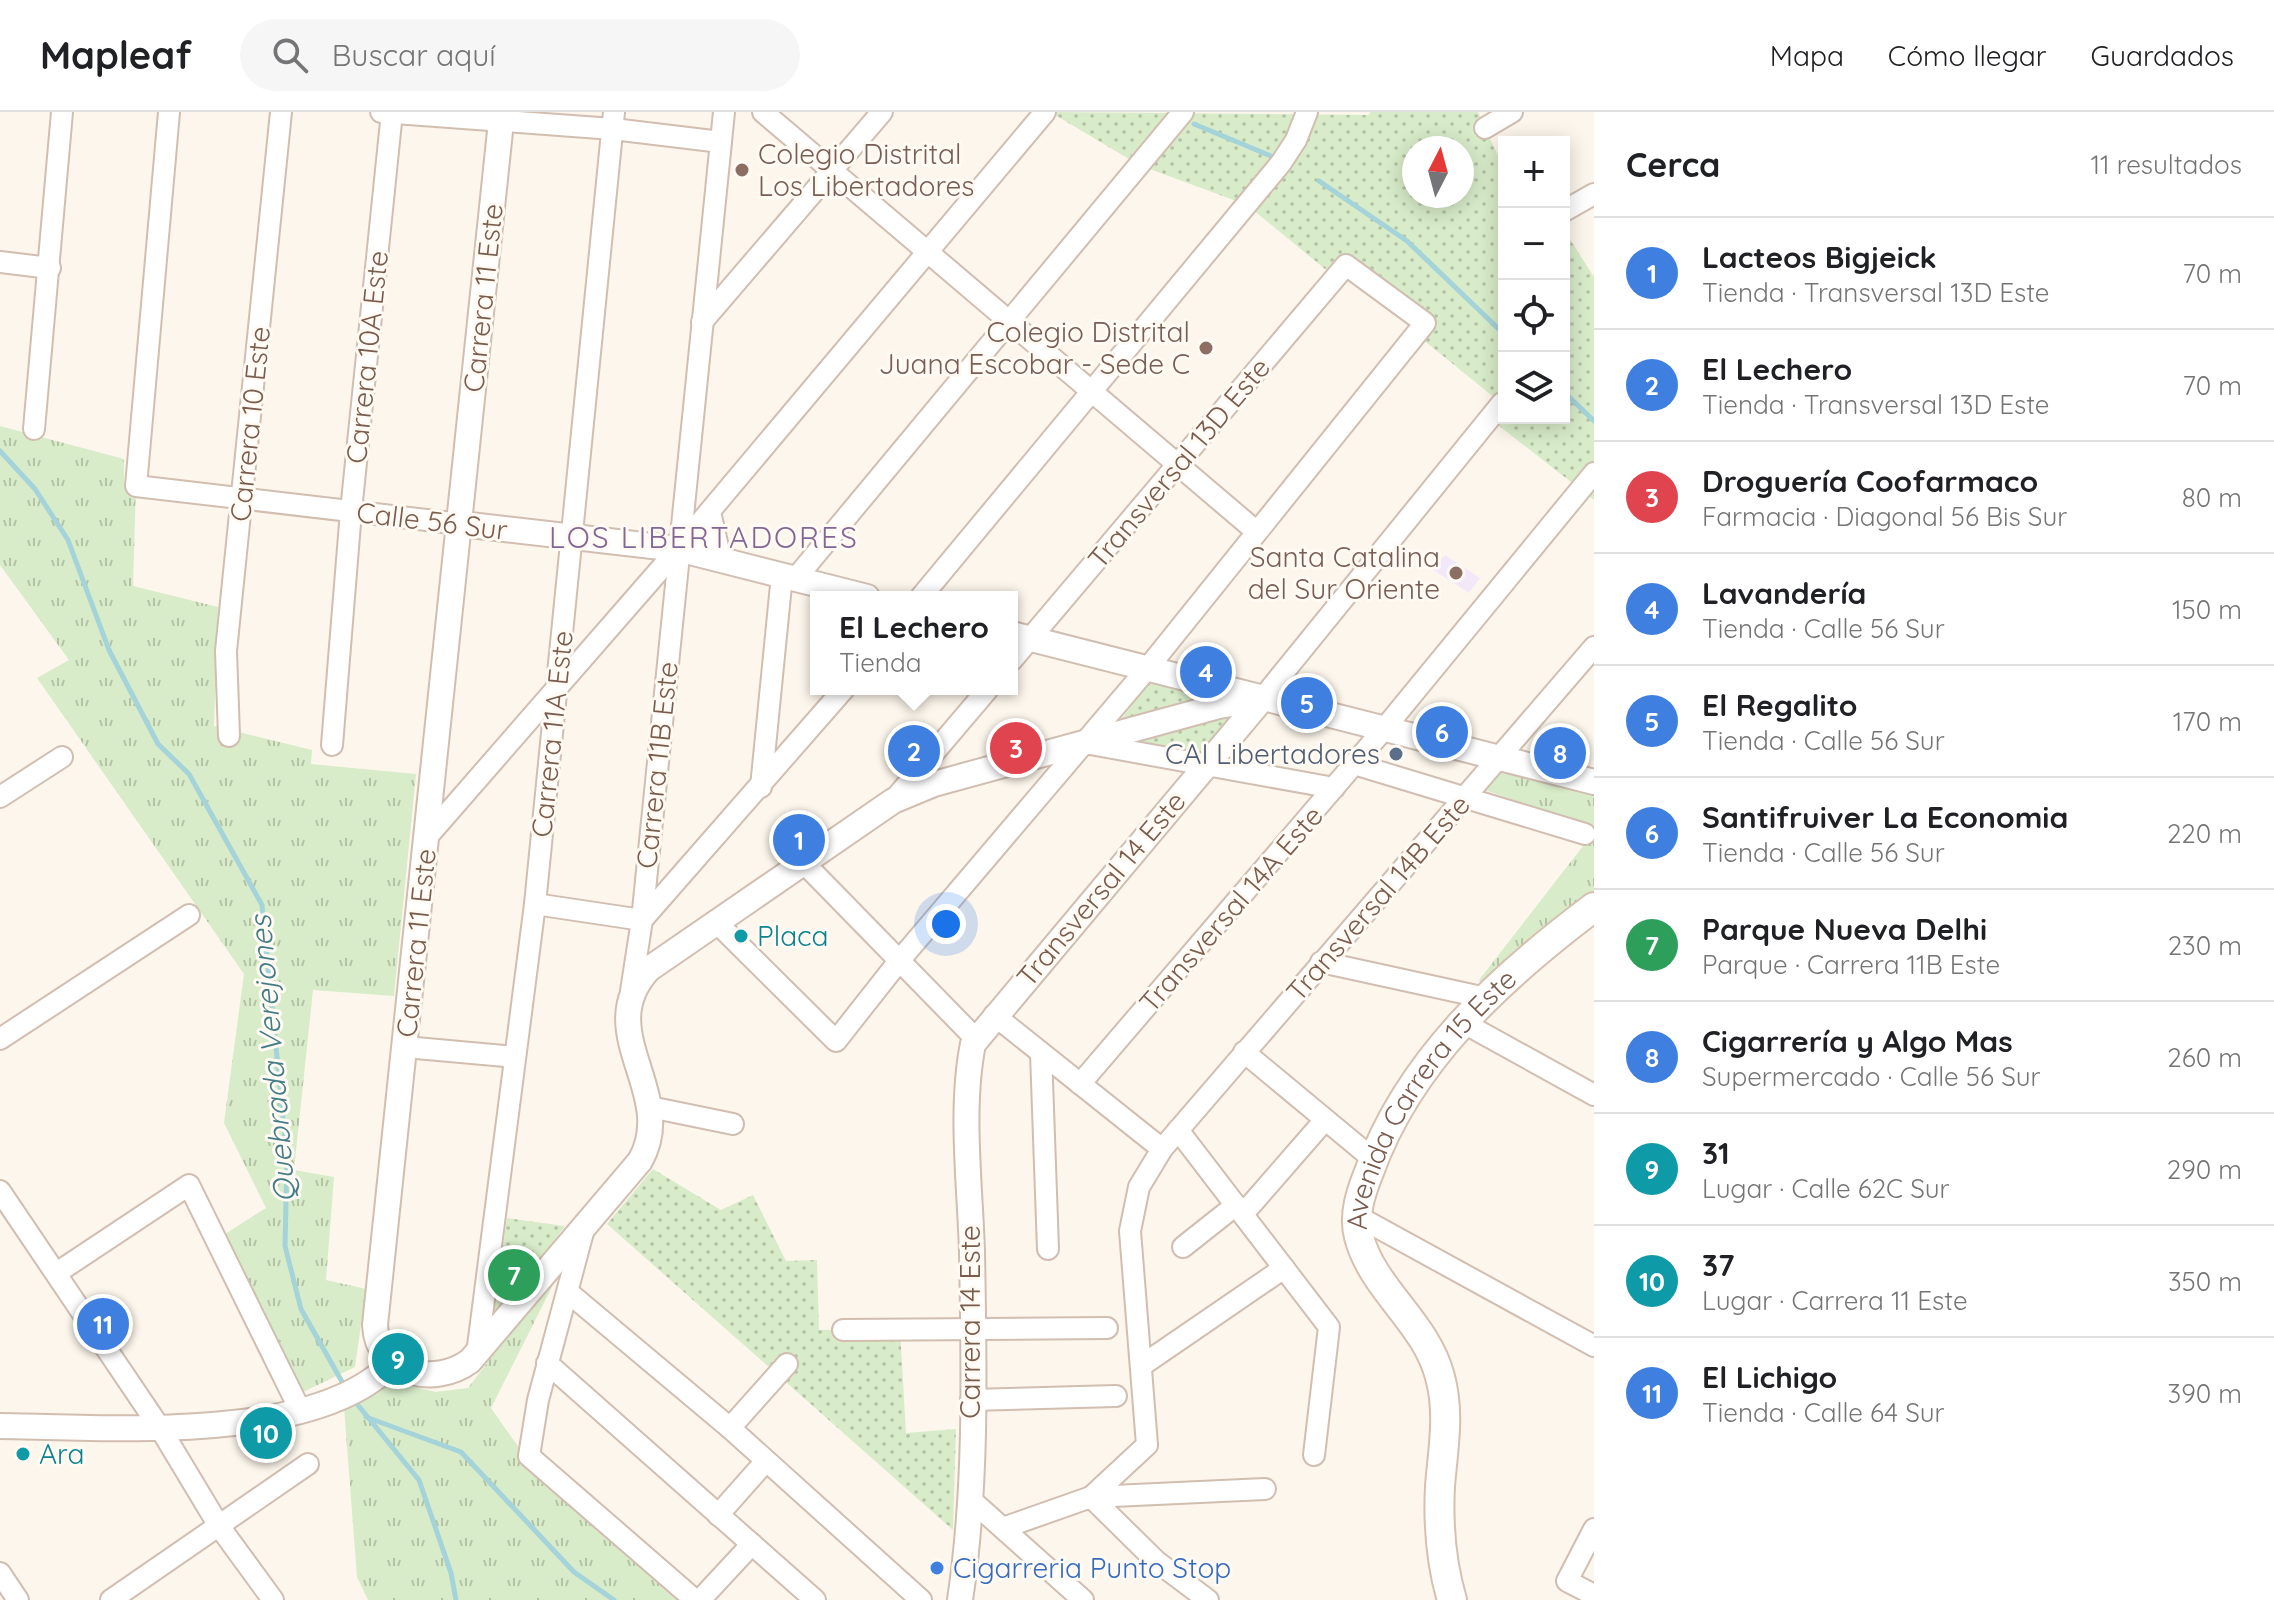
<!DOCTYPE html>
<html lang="es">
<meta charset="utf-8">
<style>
:root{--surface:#fff;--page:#f6f6f6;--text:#202124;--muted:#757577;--line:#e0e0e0;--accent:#7c3aed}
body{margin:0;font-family:Quicksand,sans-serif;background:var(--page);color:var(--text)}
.controls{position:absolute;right:24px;top:24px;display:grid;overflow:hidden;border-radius:0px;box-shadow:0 4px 20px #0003}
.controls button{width:72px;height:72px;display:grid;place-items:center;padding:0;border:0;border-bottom:2px solid var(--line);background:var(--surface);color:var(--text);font:40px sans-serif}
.compass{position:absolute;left:1402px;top:24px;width:72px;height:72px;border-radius:50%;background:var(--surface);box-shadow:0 4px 20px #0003;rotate:6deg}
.you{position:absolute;left:946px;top:812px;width:28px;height:28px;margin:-20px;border:6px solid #fff;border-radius:50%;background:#1a73e8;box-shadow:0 0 0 12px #1a73e833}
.badge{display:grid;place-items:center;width:52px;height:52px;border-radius:50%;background:var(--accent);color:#fff;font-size:26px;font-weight:700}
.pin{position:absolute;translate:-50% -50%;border:4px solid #fff;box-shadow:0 2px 8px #0006}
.popup{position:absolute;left:810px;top:479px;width:208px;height:104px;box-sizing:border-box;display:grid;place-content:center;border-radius:0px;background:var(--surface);filter:drop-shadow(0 2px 6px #0005);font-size:26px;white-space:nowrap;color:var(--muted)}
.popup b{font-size:30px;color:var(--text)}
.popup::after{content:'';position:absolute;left:50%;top:100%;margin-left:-16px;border:16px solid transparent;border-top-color:var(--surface)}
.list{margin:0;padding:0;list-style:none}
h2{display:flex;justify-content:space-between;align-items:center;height:104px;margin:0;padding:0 32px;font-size:34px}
h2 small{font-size:26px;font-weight:400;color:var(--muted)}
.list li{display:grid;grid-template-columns:52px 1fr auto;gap:24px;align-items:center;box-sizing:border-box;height:112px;padding:0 32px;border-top:2px solid var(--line)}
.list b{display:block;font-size:30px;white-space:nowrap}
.list p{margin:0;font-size:26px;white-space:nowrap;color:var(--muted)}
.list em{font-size:26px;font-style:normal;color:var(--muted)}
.icon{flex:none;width:44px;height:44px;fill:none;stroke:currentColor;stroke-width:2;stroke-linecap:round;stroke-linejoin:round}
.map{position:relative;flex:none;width:1594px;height:1488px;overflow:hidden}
header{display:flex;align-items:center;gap:48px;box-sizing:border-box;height:112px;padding:0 40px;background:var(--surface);border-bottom:2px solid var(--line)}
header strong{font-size:38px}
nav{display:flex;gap:44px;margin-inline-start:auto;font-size:28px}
.search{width:560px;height:72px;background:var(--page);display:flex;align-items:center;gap:20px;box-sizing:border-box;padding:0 28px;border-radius:44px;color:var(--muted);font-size:30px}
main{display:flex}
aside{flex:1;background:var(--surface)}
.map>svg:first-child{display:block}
.education{fill:#f3e8fa}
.grass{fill:url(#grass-tufts)}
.park{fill:url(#park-dots);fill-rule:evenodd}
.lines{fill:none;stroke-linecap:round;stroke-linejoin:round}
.stream{stroke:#a5d3da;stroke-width:5}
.minor-casing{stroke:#d1beb0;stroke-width:24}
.tertiary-casing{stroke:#d1beb0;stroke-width:28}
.secondary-casing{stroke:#d6c0b0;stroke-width:32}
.minor{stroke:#fff;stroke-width:20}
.tertiary{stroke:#fff;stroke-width:24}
.secondary{stroke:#fff;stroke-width:28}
.education-dot{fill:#8d6e63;stroke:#fffaf3;stroke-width:3}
.service-dot{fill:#5c6f8a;stroke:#fffaf3;stroke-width:3}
.culture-dot{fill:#0f9aa8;stroke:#fffaf3;stroke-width:3}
.shop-dot{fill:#3f7fe0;stroke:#fffaf3;stroke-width:3}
.labels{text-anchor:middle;stroke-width:6;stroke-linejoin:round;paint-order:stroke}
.education-label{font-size:28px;fill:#785e54;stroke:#fffaf3;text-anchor:end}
.street-label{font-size:28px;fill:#7a5c4d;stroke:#fffaf3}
.service-label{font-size:28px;fill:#4e5e75;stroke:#fffaf3;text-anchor:end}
.culture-label{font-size:28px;fill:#0d838f;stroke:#fffaf3;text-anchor:start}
.shop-label{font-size:28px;fill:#366cbe;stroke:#fffaf3;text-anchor:start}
.neighbourhood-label{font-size:30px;letter-spacing:2px;fill:#846695;stroke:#fffaf3}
.water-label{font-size:30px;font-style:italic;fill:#437c86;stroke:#fffaf3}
</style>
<header>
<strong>Mapleaf</strong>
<div class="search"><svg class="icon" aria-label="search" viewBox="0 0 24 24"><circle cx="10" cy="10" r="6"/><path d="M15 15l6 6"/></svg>Buscar aquí</div>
<nav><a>Mapa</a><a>Cómo llegar</a><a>Guardados</a></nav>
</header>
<main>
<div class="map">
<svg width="1594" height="1488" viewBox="0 0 1594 1488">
<defs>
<pattern id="grass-tufts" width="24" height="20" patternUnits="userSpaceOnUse" patternTransform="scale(2)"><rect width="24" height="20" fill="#d8ecc9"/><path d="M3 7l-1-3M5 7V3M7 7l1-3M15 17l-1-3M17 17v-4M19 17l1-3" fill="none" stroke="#b4c2a5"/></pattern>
<pattern id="park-dots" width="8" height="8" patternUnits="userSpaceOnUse" patternTransform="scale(2)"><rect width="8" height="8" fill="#d8ecc9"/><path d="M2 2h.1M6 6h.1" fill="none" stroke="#b4c2a5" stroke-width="1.8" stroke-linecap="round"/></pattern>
</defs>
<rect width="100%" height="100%" fill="#fdf6ec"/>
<path class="education" d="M1445,443l35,23 -11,15 -37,-24z"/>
<g class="grass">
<path d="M0,314l124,33v25l12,2 -3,100 85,21 -4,119 98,24 -1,14 105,10 -22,222 -81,-6 -19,180 40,7 -8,103 40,9 -11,78 -54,26 -76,-159 41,-26 -42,-85 20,-149 -207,-296 32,-18 -69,-95z"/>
<path d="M1500,657l94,26v33l-109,-38z"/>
<path d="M1594,720v60l-108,91 -7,-3z"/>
<path d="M565,1149l-74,147 41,58 157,134h-321l-11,-23 -13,-170 44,-27 48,12 32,-4z"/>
</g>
<g class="park">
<path d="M1050,0l319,3 1,-3h108l26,57v249h60v-188l30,47v223l-105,-82 12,-15 -85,-69 9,-10 -78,-59 -11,13 -89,-73 -108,-40zM1414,36h48v48h-48z"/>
<path d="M1151,568l74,16 -109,30z"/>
<path d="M1243,594l-40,48 -79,-12z"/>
<path d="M653,1057l68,41 32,-15 33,66 31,-1 2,70 81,-1 6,104 50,-4 -3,101 -346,-306z"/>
<path d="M507,1106l58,8 -73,99z"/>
</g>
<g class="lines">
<g class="stream">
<path d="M1194,12l77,32"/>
<path d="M1319,69l88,60 97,93"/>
<path d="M1564,280l30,29"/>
<path d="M0,339l35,38 33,51 41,110 49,94 31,30 73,131 25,254 -2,87 16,63 44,78"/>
<path d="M353,1287l66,81 32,93 5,27"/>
<path d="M366,1305l95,35 113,120 40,28"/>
</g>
<g class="minor-casing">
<g id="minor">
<path d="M169,0l-33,374 325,38"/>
<path d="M381,0l232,17 108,13"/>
<path d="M763,0l494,420"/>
<path d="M1485,16l27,-16"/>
<path d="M1564,99l30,-17"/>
<path d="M0,150l50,6"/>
<path d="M702,210l180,-210"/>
<path d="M34,317l28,-317"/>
<path d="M710,400l11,48"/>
<path d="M796,466l387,-466"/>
<path d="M921,485l360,-434 15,-23 11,-28"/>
<path d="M1262,587l240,-296"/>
<path d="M229,624l-3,-85 55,-539"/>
<path d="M1085,631l249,45"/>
<path d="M332,633l19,-234 41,-399"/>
<path d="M1354,652l231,70"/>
<path d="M761,675l21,-212"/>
<path d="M0,685l62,-40"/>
<path d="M893,689l95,-112"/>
<path d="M427,725l251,-288 367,-437"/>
<path d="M803,750l173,177"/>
<path d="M535,792l107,16 202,-231"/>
<path d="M716,810l120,119 63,-80 248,-292 278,-346 -79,-58 -334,395"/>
<path d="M1321,850l165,36"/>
<path d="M631,879l11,-71 82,-808"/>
<path d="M994,903l168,134"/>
<path d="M1462,910l132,73"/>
<path d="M0,927l189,-124"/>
<path d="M405,935l110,10"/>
<path d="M1244,940l129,107"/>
<path d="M1041,941l7,196"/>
<path d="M1080,972l304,-355 210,-256"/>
<path d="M650,995l83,17"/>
<path d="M1178,1018l151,197 -15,128"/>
<path d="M0,1079l160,237 59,98 54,74"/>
<path d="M1243,1102l81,-93"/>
<path d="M1357,1104l237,130"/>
<path d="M585,1113l-47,175 -9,56 166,144"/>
<path d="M1183,1135l53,-42"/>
<path d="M58,1160l131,-87 111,225"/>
<path d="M569,1181l161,135 191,172"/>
<path d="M843,1218l264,-2"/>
<path d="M477,1242l58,-450 79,-792"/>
<path d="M547,1251l268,237"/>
<path d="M1141,1254l143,-98"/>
<path d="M971,1288l145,-4"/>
<path d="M730,1316l57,-64"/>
<path d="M970,1387l113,101"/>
<path d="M718,1403l48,-54"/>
<path d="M1003,1416l88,-31 174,-8"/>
<path d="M1594,1417l-27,52 27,14"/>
<path d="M0,1461l18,27"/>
<path d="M111,1488l197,-136"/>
<path d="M700,1488l52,-56"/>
<path d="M1208,1488l-52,-39 -65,-64 56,-52 -17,-214 9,-44 23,-38 432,-502"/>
</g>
</g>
<g class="tertiary-casing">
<g id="tertiary">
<path d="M502,0l-127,1213c2,50 60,62 95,36l170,-200c39,-68 -50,-129 9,-192l244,-168 41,-17 285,-78 43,-7"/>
<path d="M461,412l217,25 189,48"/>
<path d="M1012,522l582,148"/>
<path d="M0,1314c106,1 316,19 393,-64"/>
<path d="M960,1488c17,-114 14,-233 12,-348 -2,-66 -12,-144 1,-208l289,-345"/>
</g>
</g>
<g class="secondary-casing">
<g id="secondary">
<path id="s1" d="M1452,1488c-11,-37 -14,-75 -12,-114 3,-37 10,-73 0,-109 -14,-55 -67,-87 -81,-140 -6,-22 2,-45 10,-65 40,-112 132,-195 225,-265"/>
</g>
</g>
<use href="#minor" class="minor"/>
<use href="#tertiary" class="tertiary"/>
<use href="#secondary" class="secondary"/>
</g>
<g class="education-dot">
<circle cx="742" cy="58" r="8"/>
<circle cx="1206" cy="236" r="8"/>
<circle cx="1456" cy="461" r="8"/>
</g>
<circle class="service-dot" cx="1396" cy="642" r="8"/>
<g class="culture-dot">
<circle cx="741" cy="824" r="8"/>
<circle cx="23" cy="1342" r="8"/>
</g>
<circle class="shop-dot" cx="937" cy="1456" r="8"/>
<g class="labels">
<g class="education-label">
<text x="758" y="52" text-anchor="start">Colegio Distrital<tspan x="758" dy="32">Los Libertadores</tspan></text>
<text x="1190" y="230">Colegio Distrital<tspan x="1190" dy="32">Juana Escobar - Sede C</tspan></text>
<text x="1440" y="455">Santa Catalina<tspan x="1440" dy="32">del Sur Oriente</tspan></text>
</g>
<g class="street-label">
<text transform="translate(483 186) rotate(-84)" y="10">Carrera 11 Este</text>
<text transform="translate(367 245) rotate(-84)" y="10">Carrera 10A Este</text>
<text transform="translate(250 312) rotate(-84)" y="10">Carrera 10 Este</text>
<text transform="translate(1179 351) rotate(-50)" y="10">Transversal 13D Este</text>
<text transform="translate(432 409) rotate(7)" y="10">Calle 56 Sur</text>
<text transform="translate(552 622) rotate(-84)" y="10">Carrera 11A Este</text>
<text transform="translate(657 653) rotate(-84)" y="10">Carrera 11B Este</text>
<text transform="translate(1101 777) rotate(-50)" y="10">Transversal 14 Este</text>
<text transform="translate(1378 786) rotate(-49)" y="10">Transversal 14B Este</text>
<text transform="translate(1231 797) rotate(-49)" y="10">Transversal 14A Este</text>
<text transform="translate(416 831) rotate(-84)" y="10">Carrera 11 Este</text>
<text dy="10" stroke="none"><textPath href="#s1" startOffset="548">Avenida Carrera 15 Este</textPath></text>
<text transform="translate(970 1210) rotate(-90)" y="10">Carrera 14 Este</text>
</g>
<g class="service-label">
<text x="1380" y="652">CAI Libertadores</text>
</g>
<g class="culture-label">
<text x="757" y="834">Placa</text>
<text x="39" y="1352">Ara</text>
</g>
<g class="shop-label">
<text x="953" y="1466">Cigarreria Punto Stop</text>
</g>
<g class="neighbourhood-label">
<text x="704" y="436">LOS LIBERTADORES</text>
</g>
<g class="water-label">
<text transform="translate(273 947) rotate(-95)" y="10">Quebrada Verejones</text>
</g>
</g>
</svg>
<div class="controls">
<button>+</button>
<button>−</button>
<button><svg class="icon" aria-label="locate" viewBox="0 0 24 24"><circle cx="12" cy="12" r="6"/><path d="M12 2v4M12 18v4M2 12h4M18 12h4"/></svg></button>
<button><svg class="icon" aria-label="layers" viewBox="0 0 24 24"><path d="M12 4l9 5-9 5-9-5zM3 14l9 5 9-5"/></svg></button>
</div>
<svg class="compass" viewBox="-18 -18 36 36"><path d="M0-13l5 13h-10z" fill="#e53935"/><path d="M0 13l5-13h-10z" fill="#757577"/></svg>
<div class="you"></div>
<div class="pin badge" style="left:799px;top:728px;background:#3f7fe0">1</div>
<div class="pin badge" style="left:914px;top:639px;background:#3f7fe0">2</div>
<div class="popup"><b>El Lechero</b>Tienda</div>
<div class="pin badge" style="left:1016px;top:636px;background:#e0444e">3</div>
<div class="pin badge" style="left:1206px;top:560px;background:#3f7fe0">4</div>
<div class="pin badge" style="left:1307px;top:591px;background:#3f7fe0">5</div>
<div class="pin badge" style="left:1442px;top:620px;background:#3f7fe0">6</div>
<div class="pin badge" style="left:514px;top:1163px;background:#2e9e5b">7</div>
<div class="pin badge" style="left:1560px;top:641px;background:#3f7fe0">8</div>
<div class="pin badge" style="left:398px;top:1247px;background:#0f9aa8">9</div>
<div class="pin badge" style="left:266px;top:1321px;background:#0f9aa8">10</div>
<div class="pin badge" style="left:103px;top:1212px;background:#3f7fe0">11</div>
</div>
<aside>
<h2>Cerca<small>11 resultados</small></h2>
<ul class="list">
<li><span class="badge" style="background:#3f7fe0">1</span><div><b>Lacteos Bigjeick</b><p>Tienda · Transversal 13D Este</p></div><em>70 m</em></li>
<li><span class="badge" style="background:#3f7fe0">2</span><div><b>El Lechero</b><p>Tienda · Transversal 13D Este</p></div><em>70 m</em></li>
<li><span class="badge" style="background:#e0444e">3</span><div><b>Droguería Coofarmaco</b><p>Farmacia · Diagonal 56 Bis Sur</p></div><em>80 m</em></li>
<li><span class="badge" style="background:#3f7fe0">4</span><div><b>Lavandería</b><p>Tienda · Calle 56 Sur</p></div><em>150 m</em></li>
<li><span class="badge" style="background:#3f7fe0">5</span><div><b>El Regalito</b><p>Tienda · Calle 56 Sur</p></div><em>170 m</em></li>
<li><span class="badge" style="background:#3f7fe0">6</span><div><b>Santifruiver La Economia</b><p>Tienda · Calle 56 Sur</p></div><em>220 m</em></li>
<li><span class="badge" style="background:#2e9e5b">7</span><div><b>Parque Nueva Delhi</b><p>Parque · Carrera 11B Este</p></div><em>230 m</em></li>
<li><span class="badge" style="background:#3f7fe0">8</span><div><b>Cigarrería y Algo Mas</b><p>Supermercado · Calle 56 Sur</p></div><em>260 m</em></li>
<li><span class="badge" style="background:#0f9aa8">9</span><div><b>31</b><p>Lugar · Calle 62C Sur</p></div><em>290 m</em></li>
<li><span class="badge" style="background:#0f9aa8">10</span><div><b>37</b><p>Lugar · Carrera 11 Este</p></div><em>350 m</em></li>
<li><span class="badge" style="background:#3f7fe0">11</span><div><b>El Lichigo</b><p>Tienda · Calle 64 Sur</p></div><em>390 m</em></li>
</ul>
</aside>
</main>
